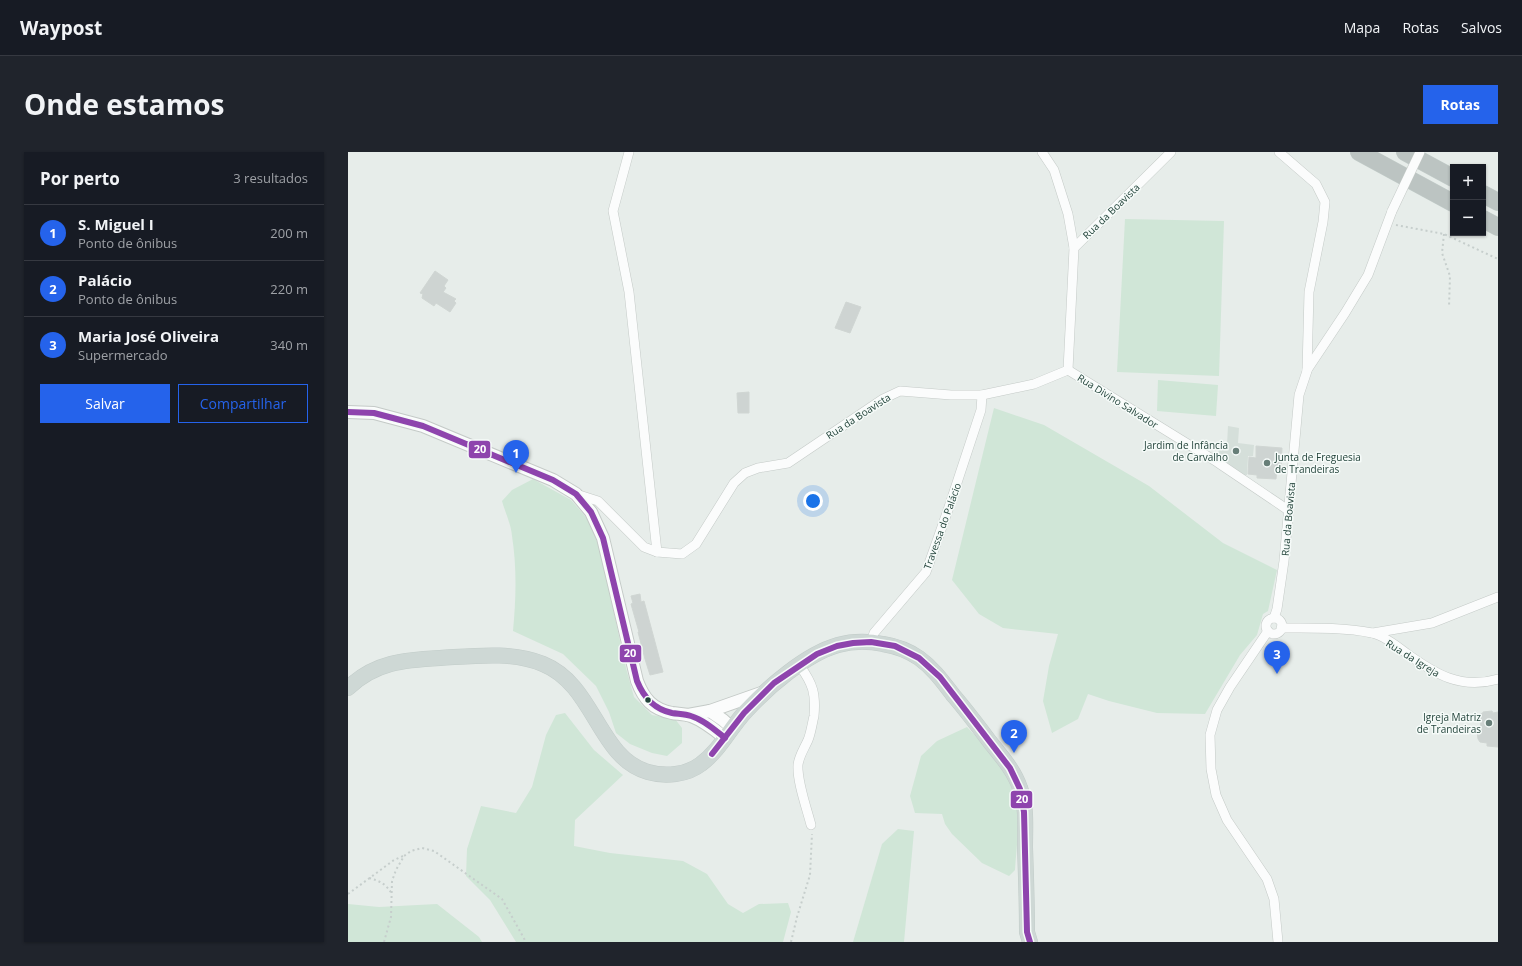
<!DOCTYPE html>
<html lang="pt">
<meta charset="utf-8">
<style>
:root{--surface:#171b24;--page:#20242c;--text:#f1f3f6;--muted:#9ea1a6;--line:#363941;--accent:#2563eb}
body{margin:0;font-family:"Open Sans",sans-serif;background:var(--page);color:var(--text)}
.controls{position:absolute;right:12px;top:12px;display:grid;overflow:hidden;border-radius:0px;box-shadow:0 1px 3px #0004}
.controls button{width:36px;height:36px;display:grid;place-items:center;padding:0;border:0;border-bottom:1px solid var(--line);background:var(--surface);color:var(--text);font:20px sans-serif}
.you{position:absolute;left:465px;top:349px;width:14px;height:14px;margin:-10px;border:3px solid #fff;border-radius:50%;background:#1a73e8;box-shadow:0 0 0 6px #1a73e833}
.badge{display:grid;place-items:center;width:26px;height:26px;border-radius:50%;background:var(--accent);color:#fff;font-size:13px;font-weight:700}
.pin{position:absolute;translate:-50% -33px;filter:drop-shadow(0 1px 2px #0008)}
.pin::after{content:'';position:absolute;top:21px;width:14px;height:12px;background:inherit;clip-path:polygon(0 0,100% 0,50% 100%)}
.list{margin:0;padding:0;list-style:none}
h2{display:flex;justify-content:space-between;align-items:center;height:52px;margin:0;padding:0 16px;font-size:17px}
h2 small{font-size:13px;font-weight:400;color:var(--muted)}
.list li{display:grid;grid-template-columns:26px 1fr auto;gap:12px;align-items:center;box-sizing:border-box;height:56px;padding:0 16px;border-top:1px solid var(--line)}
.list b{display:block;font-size:15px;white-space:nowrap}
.list p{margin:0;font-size:13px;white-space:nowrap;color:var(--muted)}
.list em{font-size:13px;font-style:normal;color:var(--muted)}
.actions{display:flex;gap:8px;padding:12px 16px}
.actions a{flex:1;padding:9px 0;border:1px solid var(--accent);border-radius:0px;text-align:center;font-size:14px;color:var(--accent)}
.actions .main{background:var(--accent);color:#fff}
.map{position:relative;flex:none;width:1150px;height:790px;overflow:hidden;border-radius:0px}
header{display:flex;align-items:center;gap:24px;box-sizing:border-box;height:56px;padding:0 20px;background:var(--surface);border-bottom:1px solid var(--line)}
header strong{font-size:19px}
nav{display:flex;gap:22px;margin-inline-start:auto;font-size:14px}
.intro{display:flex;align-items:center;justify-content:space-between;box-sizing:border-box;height:96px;padding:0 24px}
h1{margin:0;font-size:28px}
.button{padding:10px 18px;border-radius:0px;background:var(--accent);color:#fff;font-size:14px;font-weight:700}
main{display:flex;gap:24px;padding:0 24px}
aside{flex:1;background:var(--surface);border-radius:0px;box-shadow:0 1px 3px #0004}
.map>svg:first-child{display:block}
.built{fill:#d5dfda}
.green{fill:#d0e6d7}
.building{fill:#ced4d2;stroke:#d0d6d3}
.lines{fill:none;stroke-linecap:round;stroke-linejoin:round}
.minor-casing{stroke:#c4cac7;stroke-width:10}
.tertiary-casing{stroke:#c4cac7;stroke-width:14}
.primary-casing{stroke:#c2ccc9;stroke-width:16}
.motorway-casing{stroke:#c2ccc9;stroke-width:18}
.path{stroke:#c6cecc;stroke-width:2;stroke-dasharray:2 3;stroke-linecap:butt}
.minor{stroke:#fbfcfc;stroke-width:9}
.tertiary{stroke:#fbfcfc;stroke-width:12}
.primary{stroke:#ced8d5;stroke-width:15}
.motorway{stroke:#bcc4c2;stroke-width:17}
.minor-bridge-casing{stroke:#c4cac7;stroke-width:10;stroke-linecap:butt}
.minor-bridge{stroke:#fbfcfc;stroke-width:9}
.bus-1-casing{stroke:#f6fbf9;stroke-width:9}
.bus-1{stroke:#8e44ad;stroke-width:6}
.poi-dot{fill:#677e78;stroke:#f6fbf9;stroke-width:1.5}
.bus-dot{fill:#22433a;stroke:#f6fbf9;stroke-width:1.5}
.labels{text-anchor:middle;stroke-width:3;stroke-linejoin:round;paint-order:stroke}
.street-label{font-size:10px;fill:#22433a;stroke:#f6fbf9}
.poi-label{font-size:10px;fill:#22433a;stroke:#f6fbf9;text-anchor:end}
.line-badge{stroke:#f6fbf9;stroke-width:1.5}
.badge-label{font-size:11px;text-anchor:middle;font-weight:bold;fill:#fff}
</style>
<header>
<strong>Waypost</strong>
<nav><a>Mapa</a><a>Rotas</a><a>Salvos</a></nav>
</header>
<div class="intro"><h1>Onde estamos</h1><a class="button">Rotas</a></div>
<main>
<aside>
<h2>Por perto<small>3 resultados</small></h2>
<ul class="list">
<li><span class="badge">1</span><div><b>S. Miguel I</b><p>Ponto de ônibus</p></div><em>200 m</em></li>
<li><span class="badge">2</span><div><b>Palácio</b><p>Ponto de ônibus</p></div><em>220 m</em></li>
<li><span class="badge">3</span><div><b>Maria José Oliveira</b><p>Supermercado</p></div><em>340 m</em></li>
</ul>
<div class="actions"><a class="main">Salvar</a><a>Compartilhar</a></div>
</aside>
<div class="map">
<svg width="1150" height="790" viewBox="0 0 1150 790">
<rect width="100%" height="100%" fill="#e7edea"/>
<path class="built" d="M880,274l11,2 -1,15 16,2 -1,11h-5l-1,19h-6l-23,-15 1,-15h8z"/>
<g class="green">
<path d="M777,67l99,2 -5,155 -102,-4z"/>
<path d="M810,228l60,5 -2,31 -59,-5z"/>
<path d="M646,256l50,17 105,61 74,57 54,27 -9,41 -5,3 -6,21 -17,20 -35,59 -48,-1 -48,-12 -21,-7 -10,25 -26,14 -9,-32 6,-35 9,-32 -55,-6 -24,-14 -27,-34z"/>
<path d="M185,327l38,21 20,23 10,31 25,114 8,29 18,18 23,4 7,9v15l-15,13 -15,-3 -22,-9 -14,-11 -7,-21 -13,-26 -33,-32 -50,-23c3,-32 4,-63 -1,-95 -1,-12 -7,-24 -10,-35l10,-11z"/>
<path d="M217,561l29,37 29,25 -48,45 -1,26 36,7 73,8 24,13 21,30 15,9 16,-9 29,-1 3,9 -8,30h-267l-26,-42 -24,-24 1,-27 14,-43 35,7 16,-26 14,-52 10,-20z"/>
<path d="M619,575c24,25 48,50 51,87 1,18 -2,38 -3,56l-6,6 -27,-13 -30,-29 -7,-10 -3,-10 -27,-1 -5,-17 11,-40 16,-15z"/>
<path d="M550,677l16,2 -10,111h-51l29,-98z"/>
<path d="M0,752l31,3 58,-3 42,33 3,5h-134z"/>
</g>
<g class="building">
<path d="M87,119l13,9 -4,6 2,2 -3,4 13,7 -2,2 2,2 -6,9 -14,-9 -2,3 -12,-8 1,-4 -3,-1z"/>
<path d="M498,150l15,5 -11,26 -15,-5z"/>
<path d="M401,240v21h-11l-1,-20z"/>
<path d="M908,294l26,2 -1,20h-4l-1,11 -19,-1v-3l-9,-1 1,-17 7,1z"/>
<path d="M292,442l1,8 3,-1 19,71 -13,3 -5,-16 -7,-27h1l-8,-28 2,-1 -2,-7z"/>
<path d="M1144,559l1,2 5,-1v35l-11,-1v-3l-7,-1 -2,-3 -1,-8 4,-1 -1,-16 3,-1v-1z"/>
</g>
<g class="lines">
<g class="minor-casing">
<g id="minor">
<path d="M281,0l-16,59 16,81 28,260"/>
<path d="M694,0l12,18 14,44 6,34"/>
<path d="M720,218l149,92 71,48"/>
<path d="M959,218l38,-57 23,-38 24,-64"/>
<path d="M228,342l22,7 46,46 13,5 25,2 14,-10 38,-61 11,-10 13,-5 30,-5 95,-64 17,-8 51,4h31l52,-11 34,-14 6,-122 97,-96"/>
<path d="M926,466l3,-9 7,-48 15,-166 8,-24 2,-79 14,-70 2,-20 -9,-18 -37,-32"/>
<circle cx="926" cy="474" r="8"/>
<path d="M933,476c28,0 63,-1 91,5 12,3 24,12 34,20 29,21 55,37 92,26"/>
<path d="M920,479l-38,56 -13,23 -7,25 1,34 5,26 11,25 40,59 7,20 4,43"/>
<path d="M1025,481l59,-10 66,-26"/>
<path d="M523,490l3,-9 52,-61 23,-65 32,-97 1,-15"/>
<path d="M452,514c13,18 16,28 14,50 -2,8 -3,17 -6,24 -4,9 -9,16 -10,25 -1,17 9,44 13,60"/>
</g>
</g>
<g class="tertiary-casing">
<g id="tertiary">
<path d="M0,260l26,1 49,13 130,54 23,14 15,18 12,26 34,143c7,18 15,28 35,32 6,1 13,1 19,3 13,5 23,13 34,22"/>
<path d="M362,559l13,9 9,8"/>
<path d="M340,563l22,-4 54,-19"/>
</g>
</g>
<g class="primary-casing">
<path id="primary" d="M0,536c27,-26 56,-28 92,-30 34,-2 71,-7 103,6 52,21 55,94 105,108 17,5 39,3 53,-8 19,-14 29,-36 45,-53 22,-24 60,-57 92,-66 15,-4 30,-4 45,-1 12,2 26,7 36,14 14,10 24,24 34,37 13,15 25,31 37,47 11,14 24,28 30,46 7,18 5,40 5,59 1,28 2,56 2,85l3,10"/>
</g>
<g class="motorway-casing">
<g id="motorway">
<path d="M1011,0l94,51"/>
<path d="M1057,0l48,26"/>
<path d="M1135,42l15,8"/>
<path d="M1135,67l15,8"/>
</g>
</g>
<g class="path">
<path d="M1048,73l48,9 54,25"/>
<path d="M1096,82l-2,19 8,23 -1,31"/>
<path d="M21,726c11,3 17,6 23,16"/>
<path d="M0,742l46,-34 9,-4"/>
<path d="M36,790l7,-25 1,-36 4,-11 8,-14 7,-5 11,-3 12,3 68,48 24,43"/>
<path d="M443,790l6,-25 13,-42 2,-41"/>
</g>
<use href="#minor" class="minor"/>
<use href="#tertiary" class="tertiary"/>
<use href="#primary" class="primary"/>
<use href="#motorway" class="motorway"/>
<g class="minor-bridge-casing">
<path id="minor-bridge" d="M1044,59l28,-59"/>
</g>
<use href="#minor-bridge" class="minor-bridge"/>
<g class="bus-1-casing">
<g id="bus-1">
<path d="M0,260l26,1 49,13 130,54 23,14 15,18 12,26 34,143c7,17 17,28 35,32 6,1 13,1 19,3 13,4 24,14 34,22"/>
<path d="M364,602l32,-41 30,-30 43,-29 20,-8 16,-3 18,-1 24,4 24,12 21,19 70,91 10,21 4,23 3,120 3,10"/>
</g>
</g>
<use href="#bus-1" class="bus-1"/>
</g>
<g class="poi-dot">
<circle cx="888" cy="299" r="4"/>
<circle cx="919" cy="311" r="4"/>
<circle cx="1141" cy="571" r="4"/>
</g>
<circle class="bus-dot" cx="300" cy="548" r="3.5"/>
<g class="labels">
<g class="street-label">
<text transform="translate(763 59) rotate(-44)" y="4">Rua da Boavista</text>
<text transform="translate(770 249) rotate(32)" y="4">Rua Divino Salvador</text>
<text transform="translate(510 264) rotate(-33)" y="4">Rua da Boavista</text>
<text transform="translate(940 367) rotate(-85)" y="4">Rua da Boavista</text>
<text transform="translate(594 374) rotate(-70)" y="4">Travessa do Palácio</text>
<text transform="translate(1065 506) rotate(32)" y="4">Rua da Igreja</text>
</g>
<g class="poi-label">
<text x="880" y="297">Jardim de Infância<tspan x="880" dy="12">de Carvalho</tspan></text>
<text x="927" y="309" text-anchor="start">Junta de Freguesia<tspan x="927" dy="12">de Trandeiras</tspan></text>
<text x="1133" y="569">Igreja Matriz<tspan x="1133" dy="12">de Trandeiras</tspan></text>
</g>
</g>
<g class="line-badge">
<rect x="120" y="288" width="23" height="19" rx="4" fill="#8e44ad"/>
<rect x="271" y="492" width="23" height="19" rx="4" fill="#8e44ad"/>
<rect x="662" y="638" width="23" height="19" rx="4" fill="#8e44ad"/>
</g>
<g class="badge-label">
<text x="132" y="301">20</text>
<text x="282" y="505">20</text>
<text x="674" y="651">20</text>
</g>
</svg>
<div class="controls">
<button>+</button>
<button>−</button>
</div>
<div class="you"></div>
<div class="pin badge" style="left:168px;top:321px">1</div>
<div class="pin badge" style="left:666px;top:601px">2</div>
<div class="pin badge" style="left:929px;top:522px">3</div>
</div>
</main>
